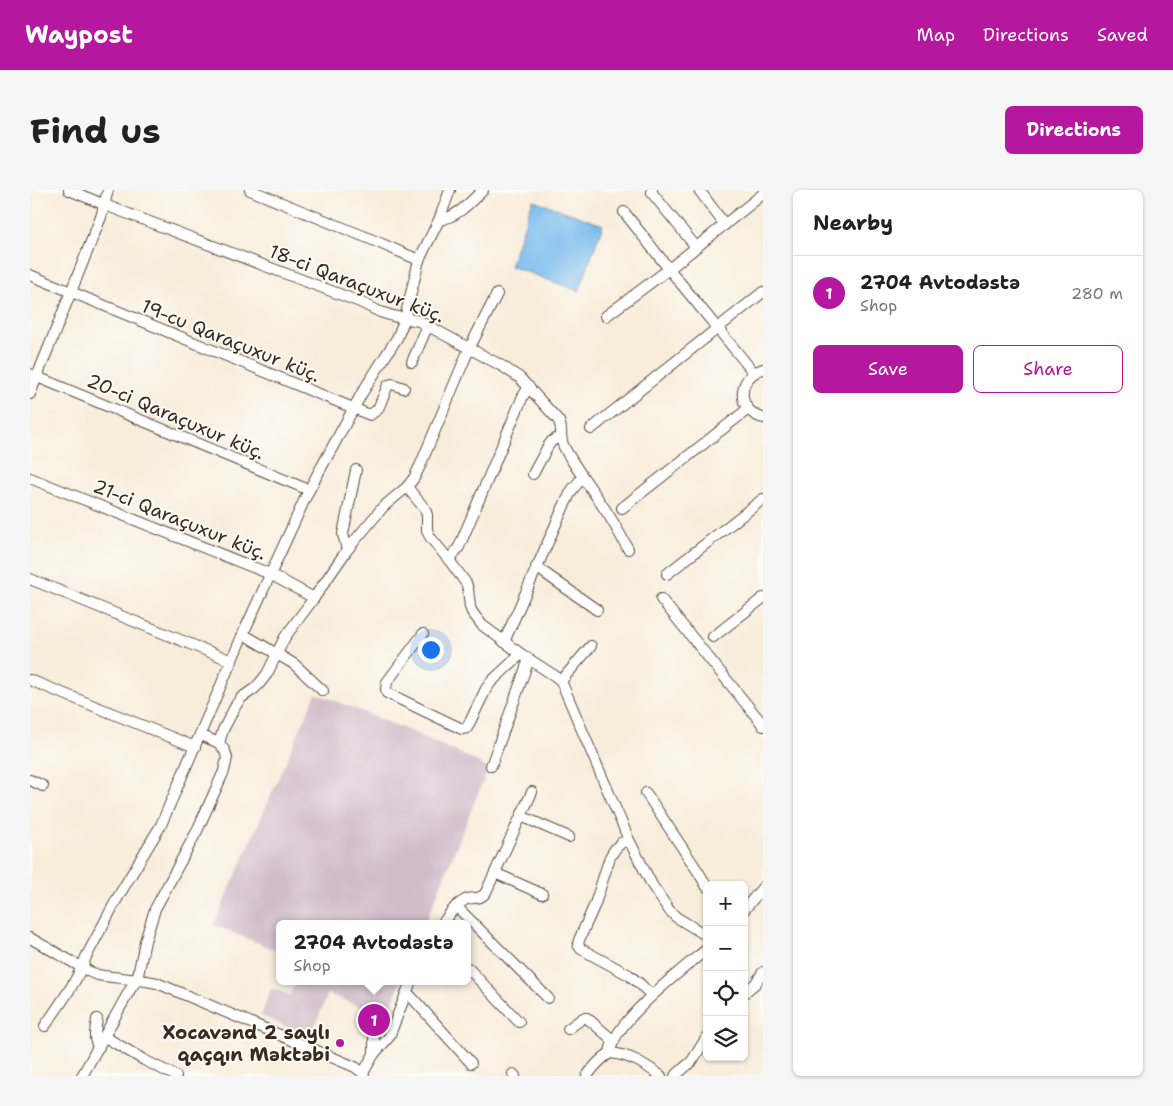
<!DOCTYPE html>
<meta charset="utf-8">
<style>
:root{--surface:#fff;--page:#f6f6f6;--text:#222;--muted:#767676;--line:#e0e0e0;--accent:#b5179e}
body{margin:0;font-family:"Shantell Sans",sans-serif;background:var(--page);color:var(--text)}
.controls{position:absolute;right:15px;bottom:15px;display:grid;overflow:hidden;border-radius:8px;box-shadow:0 1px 4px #0004}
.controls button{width:45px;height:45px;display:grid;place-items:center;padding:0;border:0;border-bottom:1px solid var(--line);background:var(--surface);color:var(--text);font:25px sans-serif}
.you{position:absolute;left:400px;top:459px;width:18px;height:18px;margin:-12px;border:4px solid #fff;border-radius:50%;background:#1a73e8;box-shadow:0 0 0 8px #1a73e833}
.badge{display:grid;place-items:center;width:32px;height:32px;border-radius:50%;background:var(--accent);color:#fff;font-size:16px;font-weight:700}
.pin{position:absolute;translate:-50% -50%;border:2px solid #fff;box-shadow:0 1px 5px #0006}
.popup{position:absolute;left:246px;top:730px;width:195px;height:65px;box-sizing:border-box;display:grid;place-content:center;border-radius:8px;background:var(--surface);filter:drop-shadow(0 1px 4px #0005);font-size:16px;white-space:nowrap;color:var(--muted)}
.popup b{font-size:19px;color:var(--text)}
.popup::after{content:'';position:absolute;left:50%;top:100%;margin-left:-10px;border:10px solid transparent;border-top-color:var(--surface)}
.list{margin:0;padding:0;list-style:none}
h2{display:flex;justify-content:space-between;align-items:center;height:65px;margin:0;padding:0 20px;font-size:21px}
h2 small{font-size:16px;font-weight:400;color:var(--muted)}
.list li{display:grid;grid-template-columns:32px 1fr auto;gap:15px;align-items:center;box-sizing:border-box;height:75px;padding:0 20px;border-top:1px solid var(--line)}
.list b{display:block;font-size:19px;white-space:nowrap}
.list p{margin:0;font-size:16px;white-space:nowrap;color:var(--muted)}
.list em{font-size:16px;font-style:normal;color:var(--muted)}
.actions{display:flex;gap:10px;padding:15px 20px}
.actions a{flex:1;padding:11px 0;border:1px solid var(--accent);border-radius:8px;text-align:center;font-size:18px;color:var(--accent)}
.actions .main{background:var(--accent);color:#fff}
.icon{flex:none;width:28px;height:28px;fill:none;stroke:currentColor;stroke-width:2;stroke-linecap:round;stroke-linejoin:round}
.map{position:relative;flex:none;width:733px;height:886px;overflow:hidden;border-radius:8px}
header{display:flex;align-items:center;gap:30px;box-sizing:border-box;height:70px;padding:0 25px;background:var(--accent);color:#fff}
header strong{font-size:24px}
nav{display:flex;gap:28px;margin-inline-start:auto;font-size:18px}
.intro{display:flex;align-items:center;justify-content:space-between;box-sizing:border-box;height:120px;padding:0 30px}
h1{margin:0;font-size:35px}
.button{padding:12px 22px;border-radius:8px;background:var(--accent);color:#fff;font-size:18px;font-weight:700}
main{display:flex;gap:30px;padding:0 30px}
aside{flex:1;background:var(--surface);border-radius:8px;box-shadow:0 1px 4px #0004}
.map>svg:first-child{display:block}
.industrial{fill:#d1bdca}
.water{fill:#79bbee;stroke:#5a7286}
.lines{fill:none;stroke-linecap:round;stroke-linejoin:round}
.minor-casing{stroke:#57473a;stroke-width:12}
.minor{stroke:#fff;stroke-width:10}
.poi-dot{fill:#b5179e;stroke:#fdfcf7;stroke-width:2}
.labels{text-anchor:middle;stroke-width:4;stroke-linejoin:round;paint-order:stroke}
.street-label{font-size:19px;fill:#3b2a1e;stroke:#fdfcf7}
.poi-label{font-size:19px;font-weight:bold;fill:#3b2a1e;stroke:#fdfcf7;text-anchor:end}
</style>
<header>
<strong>Waypost</strong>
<nav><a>Map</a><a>Directions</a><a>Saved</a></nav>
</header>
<div class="intro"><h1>Find us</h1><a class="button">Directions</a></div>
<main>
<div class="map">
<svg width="733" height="886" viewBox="0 0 733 886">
<rect width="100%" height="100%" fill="#fdfcf7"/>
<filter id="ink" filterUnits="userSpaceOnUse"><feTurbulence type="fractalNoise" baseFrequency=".02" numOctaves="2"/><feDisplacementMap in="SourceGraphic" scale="10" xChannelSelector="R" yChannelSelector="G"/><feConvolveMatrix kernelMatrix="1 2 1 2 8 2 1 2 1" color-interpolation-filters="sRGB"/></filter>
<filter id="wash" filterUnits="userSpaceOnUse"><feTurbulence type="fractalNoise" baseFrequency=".0096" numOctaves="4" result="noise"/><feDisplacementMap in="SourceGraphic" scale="20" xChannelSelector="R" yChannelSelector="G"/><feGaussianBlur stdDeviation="1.12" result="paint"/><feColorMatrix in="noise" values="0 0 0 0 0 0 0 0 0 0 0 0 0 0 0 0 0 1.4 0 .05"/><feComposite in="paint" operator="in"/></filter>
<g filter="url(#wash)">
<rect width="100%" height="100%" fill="#f8eddb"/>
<g class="industrial">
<path d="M286,503l101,41 61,28 10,7 -63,155h-145v28l-66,-27z"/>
<path d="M265,791h106l-14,36 -59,-23 -18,43 -49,-21 10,-28 19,7z"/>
</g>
<path class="water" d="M503,10l70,25 -24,66 -69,-25z"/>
</g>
<g filter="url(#ink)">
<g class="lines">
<g class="minor-casing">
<g id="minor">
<path d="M39,0l36,15 255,97 20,10 13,4 26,5 83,45 18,12 39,43c4,9 0,16 5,26 11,21 26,39 38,58 10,14 18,29 26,44"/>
<path d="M220,0l118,48 51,22"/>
<path d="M622,0v3l44,54"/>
<path d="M669,0l26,35"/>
<path d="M594,22l45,57 85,104"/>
<path d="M409,30c19,-3 31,-18 44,-30"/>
<path d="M0,85l340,140 8,-6 10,-24 4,-1 12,4"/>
<path d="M576,126l63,-47 94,-75"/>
<path d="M382,172l16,-37"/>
<path d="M733,179c-27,8 -27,42 0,49"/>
<path d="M0,184l279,116"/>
<path d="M0,204l71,-177 7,-27"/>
<path d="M561,239l172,-137"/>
<path d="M503,284l15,-28 4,-5 9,-5"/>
<path d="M0,288l240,96 44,24"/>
<path d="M377,297l18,22 2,6v15l3,7 19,23 17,23 2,6 2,18 2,5 10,13 39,29 34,22 6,5 68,159 23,45 17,25 7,7 31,19"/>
<path d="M592,318l126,-99"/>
<path d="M317,360l-4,-16 13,-64"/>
<path d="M419,370l10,-13 64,-151 6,-9"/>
<path d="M506,377l61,43"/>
<path d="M637,384l96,-75"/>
<path d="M0,389l202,82"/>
<path d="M631,409l99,122 3,5"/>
<path d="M213,444l51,30 29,27"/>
<path d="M393,444l-36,48 -1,7 1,4 75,36 5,-1 19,-39 5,-7 30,-28"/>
<path d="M683,447l50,-39"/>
<path d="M474,452l59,-134 9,-18 10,-12"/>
<path d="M0,490l165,67"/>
<path d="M531,491l30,-35"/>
<path d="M189,553l4,-13 13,-25 5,-7 13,-9 5,-5 8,-10 18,-37 29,-39 33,-48 36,-43 24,-20 7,-9 6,-12 49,-117 28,-55"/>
<path d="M461,576l38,-107"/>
<path d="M0,590l13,6"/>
<path d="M616,603l53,80 8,14"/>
<path d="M491,626l48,21"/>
<path d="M599,650l-8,3 -6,6 -5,8 -15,47 -16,36 -1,5 3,4 48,26 11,9 11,11"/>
<path d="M465,683l47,21"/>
<path d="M426,716l92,92"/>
<path d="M714,720l19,-23"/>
<path d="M412,734c7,-9 13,-19 23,-24 9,-5 14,2 21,-8l46,-100"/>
<path d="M0,748l60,34 8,3 6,1 43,5 10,2 198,84 8,6 1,3"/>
<path d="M438,778l51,54"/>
<path d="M377,802l64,71"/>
<path d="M714,803l12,-10 7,-11"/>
<path d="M67,829c-1,10 -5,20 2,28"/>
<path d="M15,836c15,-22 32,-44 41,-69l32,-60 43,-72 82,-191 66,-144 53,-97 35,-55 8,-20 14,-58 20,-40 11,-30"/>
<path d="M538,839l15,-11h4l27,23"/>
<path d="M344,840v24"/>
<path d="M75,847l39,23 32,16"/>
<path d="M580,863c2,-30 74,-85 97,-104"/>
<path d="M333,883l11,-19 15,-17 22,-56"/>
<path d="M483,884l2,2"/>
<path d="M52,886l49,-88 6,-8 8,-39 10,-32 42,-78 27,-60 3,-13 -2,-7 -6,-8 -19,-8"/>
<path d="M557,886c7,-10 13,-17 23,-23 21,2 34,11 51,23"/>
<path d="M645,886l17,-15 15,-24"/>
</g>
</g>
<use href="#minor" class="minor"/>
</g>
</g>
<circle class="poi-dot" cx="310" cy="853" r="5"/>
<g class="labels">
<g class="street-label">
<text transform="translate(327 93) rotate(21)" y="7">18-ci Qaraçuxur küç.</text>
<text transform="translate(201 150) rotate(22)" y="7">19-cu Qaraçuxur küç.</text>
<text transform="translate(146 226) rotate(23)" y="7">20-ci Qaraçuxur küç.</text>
<text transform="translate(150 329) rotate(22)" y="7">21-ci Qaraçuxur küç.</text>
</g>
<g class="poi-label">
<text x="300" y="849">Xocavənd 2 saylı<tspan x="300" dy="22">qaçqın Məktəbi</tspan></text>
</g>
</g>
</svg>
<div class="controls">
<button>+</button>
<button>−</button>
<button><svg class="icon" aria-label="locate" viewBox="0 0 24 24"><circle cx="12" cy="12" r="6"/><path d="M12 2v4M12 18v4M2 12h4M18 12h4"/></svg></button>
<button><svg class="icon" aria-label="layers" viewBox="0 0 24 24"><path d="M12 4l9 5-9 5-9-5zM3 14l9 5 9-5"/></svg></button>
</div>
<div class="you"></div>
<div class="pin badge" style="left:344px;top:830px">1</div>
<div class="popup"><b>2704 Avtodəstə</b>Shop</div>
</div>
<aside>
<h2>Nearby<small></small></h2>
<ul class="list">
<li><span class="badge">1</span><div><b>2704 Avtodəstə</b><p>Shop</p></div><em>280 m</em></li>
</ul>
<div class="actions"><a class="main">Save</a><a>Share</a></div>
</aside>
</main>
